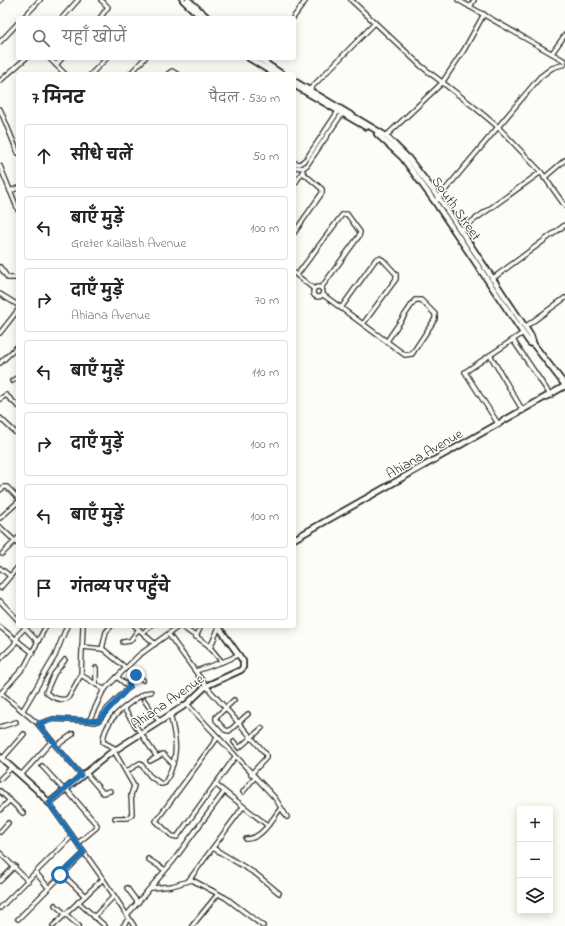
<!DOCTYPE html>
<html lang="hi">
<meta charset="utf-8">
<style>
:root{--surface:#fff;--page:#f2f2f2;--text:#222;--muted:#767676;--line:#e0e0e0}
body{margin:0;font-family:"Indie Flower","Playpen Sans Deva",sans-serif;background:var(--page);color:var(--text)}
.controls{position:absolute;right:12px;bottom:12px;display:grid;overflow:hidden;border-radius:4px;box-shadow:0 2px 10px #0003}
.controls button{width:36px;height:36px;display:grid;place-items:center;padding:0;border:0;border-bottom:1px solid var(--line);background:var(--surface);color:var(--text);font:20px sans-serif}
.stop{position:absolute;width:12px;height:12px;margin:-9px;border:3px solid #1f6fb2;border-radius:50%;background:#fff}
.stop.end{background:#1f6fb2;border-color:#fff;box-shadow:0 1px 4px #0008}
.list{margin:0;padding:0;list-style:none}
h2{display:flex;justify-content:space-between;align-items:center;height:52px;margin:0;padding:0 16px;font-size:17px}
h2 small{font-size:13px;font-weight:400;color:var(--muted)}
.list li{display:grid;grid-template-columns:26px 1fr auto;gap:12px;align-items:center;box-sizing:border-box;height:64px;margin:0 8px 8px;padding:0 8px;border:1px solid var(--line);border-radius:4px}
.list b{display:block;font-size:15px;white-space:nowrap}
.list p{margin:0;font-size:13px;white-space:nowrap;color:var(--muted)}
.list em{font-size:13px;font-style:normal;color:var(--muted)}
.icon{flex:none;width:22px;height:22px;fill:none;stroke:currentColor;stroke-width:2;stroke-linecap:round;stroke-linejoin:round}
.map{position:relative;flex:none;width:565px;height:926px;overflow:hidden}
.search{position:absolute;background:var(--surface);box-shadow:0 2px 10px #0003;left:16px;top:16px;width:280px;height:44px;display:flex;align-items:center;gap:10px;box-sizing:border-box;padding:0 14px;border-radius:4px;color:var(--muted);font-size:15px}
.panel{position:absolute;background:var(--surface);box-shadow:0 2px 10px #0003;left:16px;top:72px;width:280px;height:556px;border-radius:4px}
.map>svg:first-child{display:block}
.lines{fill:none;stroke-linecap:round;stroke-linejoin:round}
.minor-casing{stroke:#2b2b2b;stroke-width:6}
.tertiary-casing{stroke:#2b2b2b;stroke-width:8}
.minor{stroke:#fdfcf7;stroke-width:3.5}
.tertiary{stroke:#fdfcf7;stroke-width:4.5}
.route{stroke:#1f6fb2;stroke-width:5}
.labels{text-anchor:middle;stroke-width:3;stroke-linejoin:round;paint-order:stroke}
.street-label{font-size:14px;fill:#2b2b2b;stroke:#fdfcf7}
</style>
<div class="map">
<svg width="565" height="926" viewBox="0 0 565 926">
<rect width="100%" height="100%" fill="#fdfcf7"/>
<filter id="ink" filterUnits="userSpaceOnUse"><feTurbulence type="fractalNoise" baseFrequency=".025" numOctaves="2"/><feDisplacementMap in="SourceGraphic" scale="8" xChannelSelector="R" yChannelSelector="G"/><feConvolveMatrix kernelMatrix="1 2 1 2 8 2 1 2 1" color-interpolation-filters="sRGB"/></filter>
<g filter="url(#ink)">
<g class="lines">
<g class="minor-casing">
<g id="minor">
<path d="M351,0l70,66 52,40 25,21 43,45 24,34"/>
<path d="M458,0l107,61"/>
<path d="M0,1l1,-1"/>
<path d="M470,7l4,-7"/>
<path d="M23,18l17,-18"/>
<path d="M62,18l16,-18"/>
<path d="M100,18l8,-11 -7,-7"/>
<path d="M293,18l13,-18"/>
<path d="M0,42l18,-19"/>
<path d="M552,53l13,-18"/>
<path d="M49,58l16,16"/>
<path d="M56,65l6,-7"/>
<path d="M91,74l16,-16"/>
<path d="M130,74l15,-16"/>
<path d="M168,74l4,-3 5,3"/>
<path d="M0,81l26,-23"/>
<path d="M309,90l66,-67"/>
<path d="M0,109l18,44"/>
<path d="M386,136l56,-53 22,-33 20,-36"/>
<path d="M294,163l6,1 7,-6 32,-48"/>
<path d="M0,166l18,44"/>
<path d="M294,167l9,1 4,-3 37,-54"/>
<path d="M544,178l21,-18"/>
<path d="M294,185l9,-14"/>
<path d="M10,191l8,-3"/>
<path d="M435,202l105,-125 12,-9 13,-4"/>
<path d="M460,230l81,-58"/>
<path d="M294,233l28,-40v-4l-19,-16"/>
<path d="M0,267l8,11h10"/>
<path d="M294,273l20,16"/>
<path d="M297,275l45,-60 5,-1 13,18 -1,4 -38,52"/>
<path d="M492,279l73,-54"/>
<circle cx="318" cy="292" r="5"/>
<path d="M0,294l18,11"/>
<path d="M322,294l83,61 7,-1 23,-35v-5l-14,-14h-6l-28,41"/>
<path d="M341,308l35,-49 3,-1 4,2 13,14v5l-33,45"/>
<path d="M525,327l40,-29"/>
<path d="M0,333l18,-23"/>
<path d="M513,340l38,56"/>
<path d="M490,355l33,56"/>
<path d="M0,363l18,-17"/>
<path d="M12,381l6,-4"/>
<path d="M0,399l6,-4 12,11"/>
<path d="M0,418l18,17"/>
<path d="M499,425l-34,-53 58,-39"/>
<path d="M0,490l4,-3h3l11,11"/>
<path d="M0,518l18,-16"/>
<path d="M0,527l18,17"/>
<path d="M2,554l16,-16"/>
<path d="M0,568l10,8"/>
<path d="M0,588l18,-21"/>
<path d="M0,601l18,19"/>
<path d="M135,626l20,18"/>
<path d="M181,626l27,19 14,17"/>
<path d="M0,627l33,26"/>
<path d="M24,627l14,15"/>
<path d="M143,633l7,-7"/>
<path d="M169,635l37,51 60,68v4l-15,16"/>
<path d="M196,637l5,-11"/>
<path d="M123,642l7,-1 9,-12"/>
<path d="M82,647l21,2 23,19"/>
<path d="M210,648l9,-21"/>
<path d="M102,649l4,-17 5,-6"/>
<path d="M0,659l14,-14 5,-11 8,-8"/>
<path d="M65,660l-11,14 -8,18c4,5 16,10 22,6l13,-23 2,-49"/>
<path d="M196,671l34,-12 9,-5"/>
<path d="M81,675l24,15"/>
<path d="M96,684v-16"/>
<path d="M127,684l10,-9 6,5"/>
<path d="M1,693l24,-27 21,-40"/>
<path d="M0,694l1,-1 37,31 15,-5 36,2 14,-30 35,-35 41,-30"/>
<path d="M144,700l15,21"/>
<path d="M234,700l-18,17v3l9,10 4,1 19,-17"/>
<path d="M187,704l88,94 12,19"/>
<path d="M124,709l33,48"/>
<path d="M23,710l32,-54 12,-30"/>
<path d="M89,721l6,1 4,-2 9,-12 21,-21 -12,-10"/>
<path d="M38,724l18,22 17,-12"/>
<path d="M0,727l16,-5"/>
<path d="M218,737l-62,84 16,15 5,1 58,-80"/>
<path d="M234,742l5,6 23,-20"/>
<path d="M56,746l25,29"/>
<path d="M116,749l-13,-7c0,-8 5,-18 10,-24 5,-6 30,-27 38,-26"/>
<path d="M114,751l20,35 -3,9 1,19 -4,4h-13"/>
<path d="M2,759l22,-25"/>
<path d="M150,761l13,-7 10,10"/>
<path d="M42,766l22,24"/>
<path d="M127,771l13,-8 10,13 11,8 4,-1c14,-26 12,-41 5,-69"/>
<path d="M85,772l18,21 7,-2"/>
<path d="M21,775l30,-33"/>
<path d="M0,779l12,-12"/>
<path d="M215,784l52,41"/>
<path d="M66,789l31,36 -1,3 -18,15"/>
<path d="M0,791l23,22"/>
<path d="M243,792l12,-15"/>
<path d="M49,803l54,76 31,47"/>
<path d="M0,810l10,-10"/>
<path d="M0,832l8,-9"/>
<path d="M246,839c16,0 26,-20 35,-31"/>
<path d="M213,848l43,26 23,19"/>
<path d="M0,853l28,28"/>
<path d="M148,859l17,11"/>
<path d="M36,873l12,14"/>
<path d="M62,874l23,22"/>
<path d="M189,880l54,-73"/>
<path d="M0,881l15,-15"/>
<path d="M127,888l11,15"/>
<path d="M152,888l20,-2 20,-6 34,18 37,28"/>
<path d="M78,902l27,24"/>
<path d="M55,905l24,21"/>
<path d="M0,908l72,-72"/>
<path d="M127,915l47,-55 50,-68"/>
<path d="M94,917l20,-21"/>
<path d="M18,919l66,-66"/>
<path d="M53,926l50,-47"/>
<path d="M123,926l6,-8"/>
<path d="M192,926l26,-32"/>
</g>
</g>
<g class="tertiary-casing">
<g id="tertiary">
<path d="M183,0l19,18"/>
<path d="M188,0l20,18"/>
<path d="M249,58l26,16"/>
<path d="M258,58l24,16"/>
<path d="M294,81l92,55 22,22 31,40 92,138 3,9 31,40"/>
<path d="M294,85l72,42"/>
<path d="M377,134l25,23 33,45 88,131 7,10 4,2"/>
<path d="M294,539l271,-153"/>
<path d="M0,757l36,32 13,14 60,-49 78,-50 19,-18 35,-16 2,-3v-6l-25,-35"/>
</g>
</g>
<use href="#minor" class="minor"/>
<use href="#tertiary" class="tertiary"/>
</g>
</g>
<g class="lines" filter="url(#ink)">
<path class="route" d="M60,875l24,-22 -35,-50 32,-28 -43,-51 16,-5 44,2 32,-35 -2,-2 8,-9"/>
</g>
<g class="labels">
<g class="street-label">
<text transform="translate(457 208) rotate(55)" y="5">South Street</text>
<text transform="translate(424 453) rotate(-30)" y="5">Ahiana Avenue</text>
<text transform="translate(167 701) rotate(-35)" y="5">Ahiana Avenue</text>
</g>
</g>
</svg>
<div class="controls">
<button>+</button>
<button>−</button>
<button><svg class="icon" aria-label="layers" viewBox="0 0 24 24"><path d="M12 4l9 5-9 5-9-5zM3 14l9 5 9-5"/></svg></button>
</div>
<div class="stop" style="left:60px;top:875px"></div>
<div class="stop end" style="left:136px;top:675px"></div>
<div class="search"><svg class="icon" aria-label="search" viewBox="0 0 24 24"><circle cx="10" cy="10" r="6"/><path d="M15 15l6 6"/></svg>यहाँ खोजें</div>
<section class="panel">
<h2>7 मिनट<small>पैदल · 530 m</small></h2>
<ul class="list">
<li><svg class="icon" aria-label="ahead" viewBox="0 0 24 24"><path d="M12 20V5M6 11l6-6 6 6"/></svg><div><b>सीधे चलें</b></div><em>50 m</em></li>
<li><svg class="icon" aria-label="left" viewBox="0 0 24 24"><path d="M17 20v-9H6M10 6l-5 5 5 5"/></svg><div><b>बाएँ मुड़ें</b><p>Greter Kailash Avenue</p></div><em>100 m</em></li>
<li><svg class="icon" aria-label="right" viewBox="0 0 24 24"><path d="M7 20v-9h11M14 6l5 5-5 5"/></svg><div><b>दाएँ मुड़ें</b><p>Ahiana Avenue</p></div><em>70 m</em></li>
<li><svg class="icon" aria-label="left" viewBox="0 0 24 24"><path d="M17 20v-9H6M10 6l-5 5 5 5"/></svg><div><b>बाएँ मुड़ें</b></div><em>110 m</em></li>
<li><svg class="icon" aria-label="right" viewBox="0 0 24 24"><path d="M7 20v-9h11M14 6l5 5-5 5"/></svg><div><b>दाएँ मुड़ें</b></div><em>100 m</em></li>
<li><svg class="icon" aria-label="left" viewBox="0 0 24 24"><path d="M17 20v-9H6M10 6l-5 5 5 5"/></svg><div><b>बाएँ मुड़ें</b></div><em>100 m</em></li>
<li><svg class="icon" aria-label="arrive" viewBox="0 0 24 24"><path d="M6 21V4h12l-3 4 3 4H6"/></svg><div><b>गंतव्य पर पहुँचे</b></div></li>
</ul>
</section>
</div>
